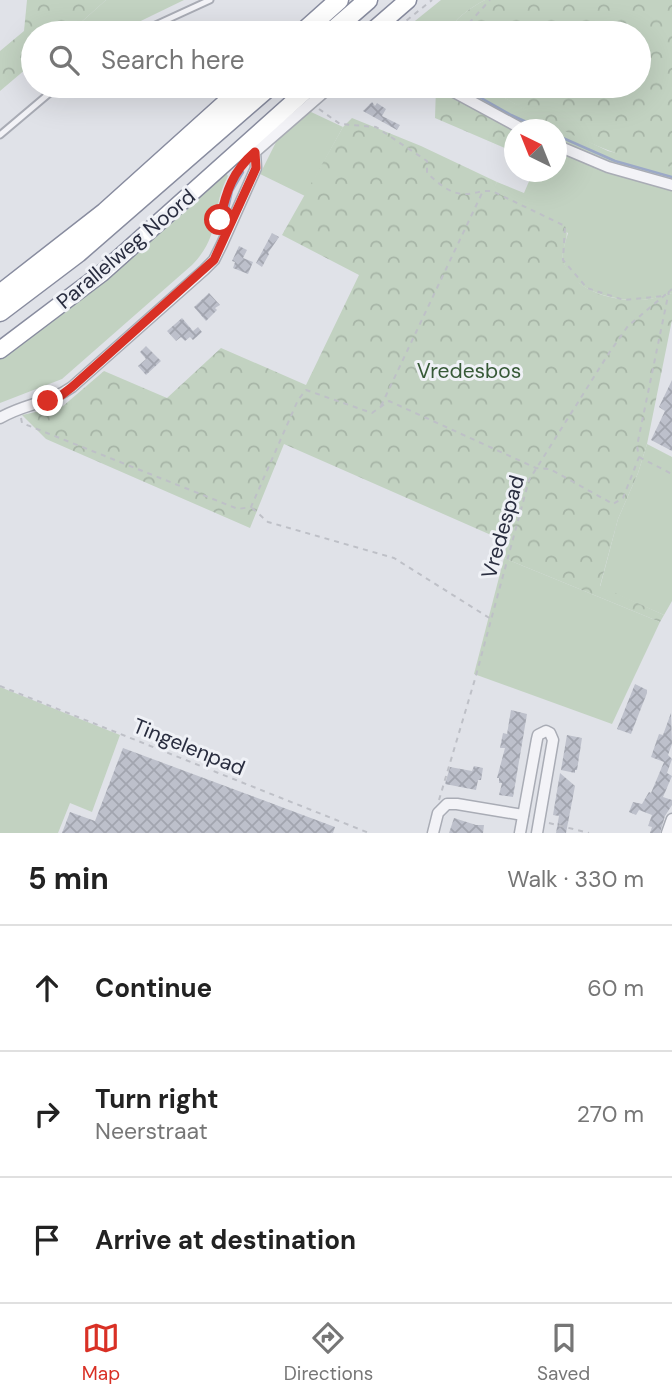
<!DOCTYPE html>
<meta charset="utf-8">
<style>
:root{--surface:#fff;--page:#f6f6f6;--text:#222;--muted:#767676;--line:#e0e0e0;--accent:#d93025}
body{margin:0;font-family:"DM Sans",sans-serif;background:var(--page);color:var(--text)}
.compass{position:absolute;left:504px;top:119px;width:63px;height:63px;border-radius:50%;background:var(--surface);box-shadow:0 7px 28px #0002;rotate:317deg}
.stop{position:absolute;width:21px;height:21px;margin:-16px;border:5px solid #d93025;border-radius:50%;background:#fff}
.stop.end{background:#d93025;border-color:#fff;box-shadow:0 2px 7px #0008}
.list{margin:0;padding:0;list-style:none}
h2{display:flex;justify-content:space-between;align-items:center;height:91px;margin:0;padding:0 28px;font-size:30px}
h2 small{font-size:23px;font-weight:400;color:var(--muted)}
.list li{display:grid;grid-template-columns:46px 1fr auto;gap:21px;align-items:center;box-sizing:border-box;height:126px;padding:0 28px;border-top:2px solid var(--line)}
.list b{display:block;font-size:26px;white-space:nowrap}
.list p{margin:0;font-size:23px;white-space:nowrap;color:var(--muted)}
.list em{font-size:23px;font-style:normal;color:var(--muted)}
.icon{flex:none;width:38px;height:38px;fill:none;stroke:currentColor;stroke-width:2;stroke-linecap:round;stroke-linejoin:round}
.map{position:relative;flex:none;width:672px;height:833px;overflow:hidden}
.search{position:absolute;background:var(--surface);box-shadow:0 7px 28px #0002;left:21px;right:21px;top:21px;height:77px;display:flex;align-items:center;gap:18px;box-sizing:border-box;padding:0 24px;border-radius:38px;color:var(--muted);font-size:26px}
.sheet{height:469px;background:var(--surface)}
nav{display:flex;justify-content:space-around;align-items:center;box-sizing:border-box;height:98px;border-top:2px solid var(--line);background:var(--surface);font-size:19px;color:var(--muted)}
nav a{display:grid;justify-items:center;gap:4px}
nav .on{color:var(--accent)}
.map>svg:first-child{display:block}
.grass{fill:#c2d2c1}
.forest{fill:url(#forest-crowns)}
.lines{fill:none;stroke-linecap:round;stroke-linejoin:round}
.stream{stroke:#9ca9c7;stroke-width:2.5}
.building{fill:url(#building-cross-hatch)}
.service-casing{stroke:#a9acb5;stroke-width:9}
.minor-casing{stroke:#a9acb5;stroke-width:13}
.trunk-casing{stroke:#888c9f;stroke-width:19}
.motorway-casing{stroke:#888c9f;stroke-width:21}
.path{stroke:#bec0c7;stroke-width:2;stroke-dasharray:5 5;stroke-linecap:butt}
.service{stroke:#f3f3f7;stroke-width:5}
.minor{stroke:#f3f3f7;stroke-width:10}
.trunk{stroke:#fff;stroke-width:16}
.motorway{stroke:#fff;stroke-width:18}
.route{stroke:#d93025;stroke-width:9}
.labels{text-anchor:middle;stroke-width:6;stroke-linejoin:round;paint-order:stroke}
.street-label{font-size:21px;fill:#292d3f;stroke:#eff1f6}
.park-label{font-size:21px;fill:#375a37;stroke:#eff1f6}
</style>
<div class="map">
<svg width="672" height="833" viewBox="0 0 672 833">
<defs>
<pattern id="forest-crowns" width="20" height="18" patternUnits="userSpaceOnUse" patternTransform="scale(1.75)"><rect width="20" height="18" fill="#c2d2c1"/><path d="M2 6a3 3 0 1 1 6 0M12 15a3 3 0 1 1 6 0" fill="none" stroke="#a7b5a7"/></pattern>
<pattern id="building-cross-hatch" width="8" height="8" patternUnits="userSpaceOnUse" patternTransform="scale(1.75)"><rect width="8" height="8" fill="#bdc0cb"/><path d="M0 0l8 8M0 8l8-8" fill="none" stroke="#a2a5af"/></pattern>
</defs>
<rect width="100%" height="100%" fill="#e0e2e8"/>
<g class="grass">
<path d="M106,0h78l-68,33h-47z"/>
<path d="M441,0h44c-15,8 -30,18 -38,33h-47z"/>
<path d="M315,86h5l-95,85 3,5c-18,34 -5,57 -36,89l-130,114 -62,24v-50z"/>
<path d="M454,86h29l75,41 50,24 64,16v15c-40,-11 -78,-24 -115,-41l-1,-11 -23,-1z"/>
<path d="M309,111l34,16 -38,69 -45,-22 18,-36z"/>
<path d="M557,149l54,24 61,16v104c-10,3 -22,7 -32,7 -26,1 -72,-10 -77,-41 -1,-8 3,-19 5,-26l-76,-42 5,-9 27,11 9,-21h23z"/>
<path d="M647,444l25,13v144l-8,14 -64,-28 18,-68 20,-46z"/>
<path d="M504,558l156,64 -48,102 -138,-50z"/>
<path d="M0,687l120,48 -28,77 -22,-9 -12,30h-58z"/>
</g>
<g class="forest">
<path d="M27,0h79l-37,33h-36v30l-33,28v-40l24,-20z"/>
<path d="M485,0h187v167c-69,-9 -129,-48 -189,-81h156v-53h-192c8,-15 23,-25 38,-33z"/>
<path d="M436,87l81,42 -3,1v22l-79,-34z"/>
<path d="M352,118l69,28 76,36 -4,9 72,35c6,12 -6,24 -1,37 11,28 48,38 75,37 11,0 22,-4 33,-7v27l-25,124 -9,29 -20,46 -18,67 64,29 -4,7 -156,-64 3,-16 -223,-98 -34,84 -204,-89 -24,-24 41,-9 41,-35 63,27 54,-50 85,37 53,-110 -77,-40 61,-108z"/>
</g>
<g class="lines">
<g class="stream">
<path d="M401,31l1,2"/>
<path d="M460,86l51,29 33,15"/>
<path d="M556,135l59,26 57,16"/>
<path d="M226,218l6,-27 11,-19"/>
</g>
</g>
<g class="building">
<path d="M372,102l3,4 2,-3 9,6 -4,7 18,9 -3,5 -34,-19z"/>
<path d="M272,233l7,4 -11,16 1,1 -7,13 -6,-4z"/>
<path d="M239,246l8,4 -4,8 10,4 -5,12 -15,-6 2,-6 -3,-1z"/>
<path d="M209,293l11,12 -5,3 2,2 -11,11 -12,-14z"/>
<path d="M182,318l11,13 5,-4 4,5 -9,8 -3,-3 -5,4 -4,-4 -5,4 -9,-10z"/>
<path d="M146,346l15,15 -15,14 -8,-9 8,-7 -6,-7z"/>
<path d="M672,380v71l-21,-11 14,-29 -6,-4z"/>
<path d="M635,684l12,6v3l-16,41 -14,-5z"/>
<path d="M511,710l16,4 -14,83 -14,-2 3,-12h-3v-5h-2l8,-30h-5l3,-15 4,1z"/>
<path d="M671,713l1,31 -4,11 4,4 -5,14 5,3 -9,21 9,3v5l-7,11 -5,17h-10l2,-6 -4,-1 4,-11 -13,-5 -3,5 -7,-3 4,-10 9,2 7,-12 2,1 13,-31 -13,-5 8,-23 4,1z"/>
<path d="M567,735l15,3 -5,32h-2v3l-14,-3z"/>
<path d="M123,748l212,79 -2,6h-271l8,-21 25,9z"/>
<path d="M474,766l9,2 -2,12h-3l-2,10 -31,-6 5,-17 22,4z"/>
<path d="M560,773l15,13 -9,47h-10l3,-17 -6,-1z"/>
<path d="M454,818l22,7h8l-1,8h-34z"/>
</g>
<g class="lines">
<g class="service-casing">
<g id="service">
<path d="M138,33l72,-33"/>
<path d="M0,135l58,-49"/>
</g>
</g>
<g class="minor-casing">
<g id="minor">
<path d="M443,86l81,44"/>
<path d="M556,145l52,22 64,18"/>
<path d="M0,418c23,-14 50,-15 72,-31l132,-117 10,-10 8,-16 34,-76 -1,-16 76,-66"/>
<path d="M433,833l5,-20 9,-9h10l66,11"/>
<path d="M520,833l17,-94 1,-4 8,-4 4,2 3,7 -16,93"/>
<path d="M667,833l5,-14"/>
</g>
</g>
<g class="trunk-casing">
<g id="trunk">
<path d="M370,33l38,-33"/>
<path d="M0,350l102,-77 209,-187"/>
</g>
</g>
<g class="motorway-casing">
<g id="motorway">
<path d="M302,33l37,-33"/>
<path d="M330,33l38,-33"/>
<path d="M0,294l105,-82 140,-126"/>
<path d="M0,312l78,-59 192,-167"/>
</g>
</g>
<g class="path">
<path d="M124,33l8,-4"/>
<path d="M391,33l41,-33"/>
<path d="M469,33v-10l21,-23"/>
<path d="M319,109l21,15 36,3 51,34v12c19,17 29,26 55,18"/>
<path d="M217,231l10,-43 12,-21"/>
<path d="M381,406l102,-215h9l73,35 -2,34 24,28 37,12 39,-4"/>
<path d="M21,418l1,5 216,86 13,-2 47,-107 8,-10 66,23 17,-12 147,67 14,1 63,35 10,-6 16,-41 -2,-11 32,-155"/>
<path d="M639,457l33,17"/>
<path d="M252,508l16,14 126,36 97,61"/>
<path d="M0,686l369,147"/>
<path d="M439,800l36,-121 54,-199 80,-127 19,-27 44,-37"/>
<path d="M549,823l40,10"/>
</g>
<use href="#service" class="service"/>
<use href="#minor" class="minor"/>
<use href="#trunk" class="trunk"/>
<use href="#motorway" class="motorway"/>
</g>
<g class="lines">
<path class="route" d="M48,401l11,-4 13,-10 142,-127 42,-92 -1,-16c-22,19 -29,39 -35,68"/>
</g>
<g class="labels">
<g class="street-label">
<text transform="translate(126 249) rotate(-40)" y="7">Parallelweg Noord</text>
<text transform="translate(503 527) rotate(-74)" y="7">Vredespad</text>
<text transform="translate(189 747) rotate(22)" y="7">Tingelenpad</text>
</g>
<g class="park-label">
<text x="469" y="378">Vredesbos</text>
</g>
</g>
</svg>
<svg class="compass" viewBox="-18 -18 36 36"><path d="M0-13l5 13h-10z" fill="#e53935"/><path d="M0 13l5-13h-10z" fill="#767676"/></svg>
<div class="stop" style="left:220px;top:220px"></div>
<div class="stop end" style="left:48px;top:401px"></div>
<div class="search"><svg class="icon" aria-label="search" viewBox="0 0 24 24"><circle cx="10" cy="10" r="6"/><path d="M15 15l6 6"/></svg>Search here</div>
</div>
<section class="sheet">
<h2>5 min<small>Walk · 330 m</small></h2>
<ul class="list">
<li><svg class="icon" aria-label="ahead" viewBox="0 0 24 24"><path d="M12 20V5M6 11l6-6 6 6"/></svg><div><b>Continue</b></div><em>60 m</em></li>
<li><svg class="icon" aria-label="right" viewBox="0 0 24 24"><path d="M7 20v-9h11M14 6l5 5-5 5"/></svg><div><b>Turn right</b><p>Neerstraat</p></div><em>270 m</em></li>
<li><svg class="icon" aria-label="arrive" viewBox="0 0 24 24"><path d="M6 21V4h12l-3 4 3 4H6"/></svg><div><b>Arrive at destination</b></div></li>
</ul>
</section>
<nav>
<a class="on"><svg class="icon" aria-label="map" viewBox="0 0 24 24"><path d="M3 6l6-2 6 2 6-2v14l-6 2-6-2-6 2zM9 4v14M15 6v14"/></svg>Map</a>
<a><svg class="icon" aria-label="directions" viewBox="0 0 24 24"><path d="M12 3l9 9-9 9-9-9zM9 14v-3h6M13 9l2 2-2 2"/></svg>Directions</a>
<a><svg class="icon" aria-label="saved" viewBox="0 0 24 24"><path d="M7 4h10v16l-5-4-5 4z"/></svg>Saved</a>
</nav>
